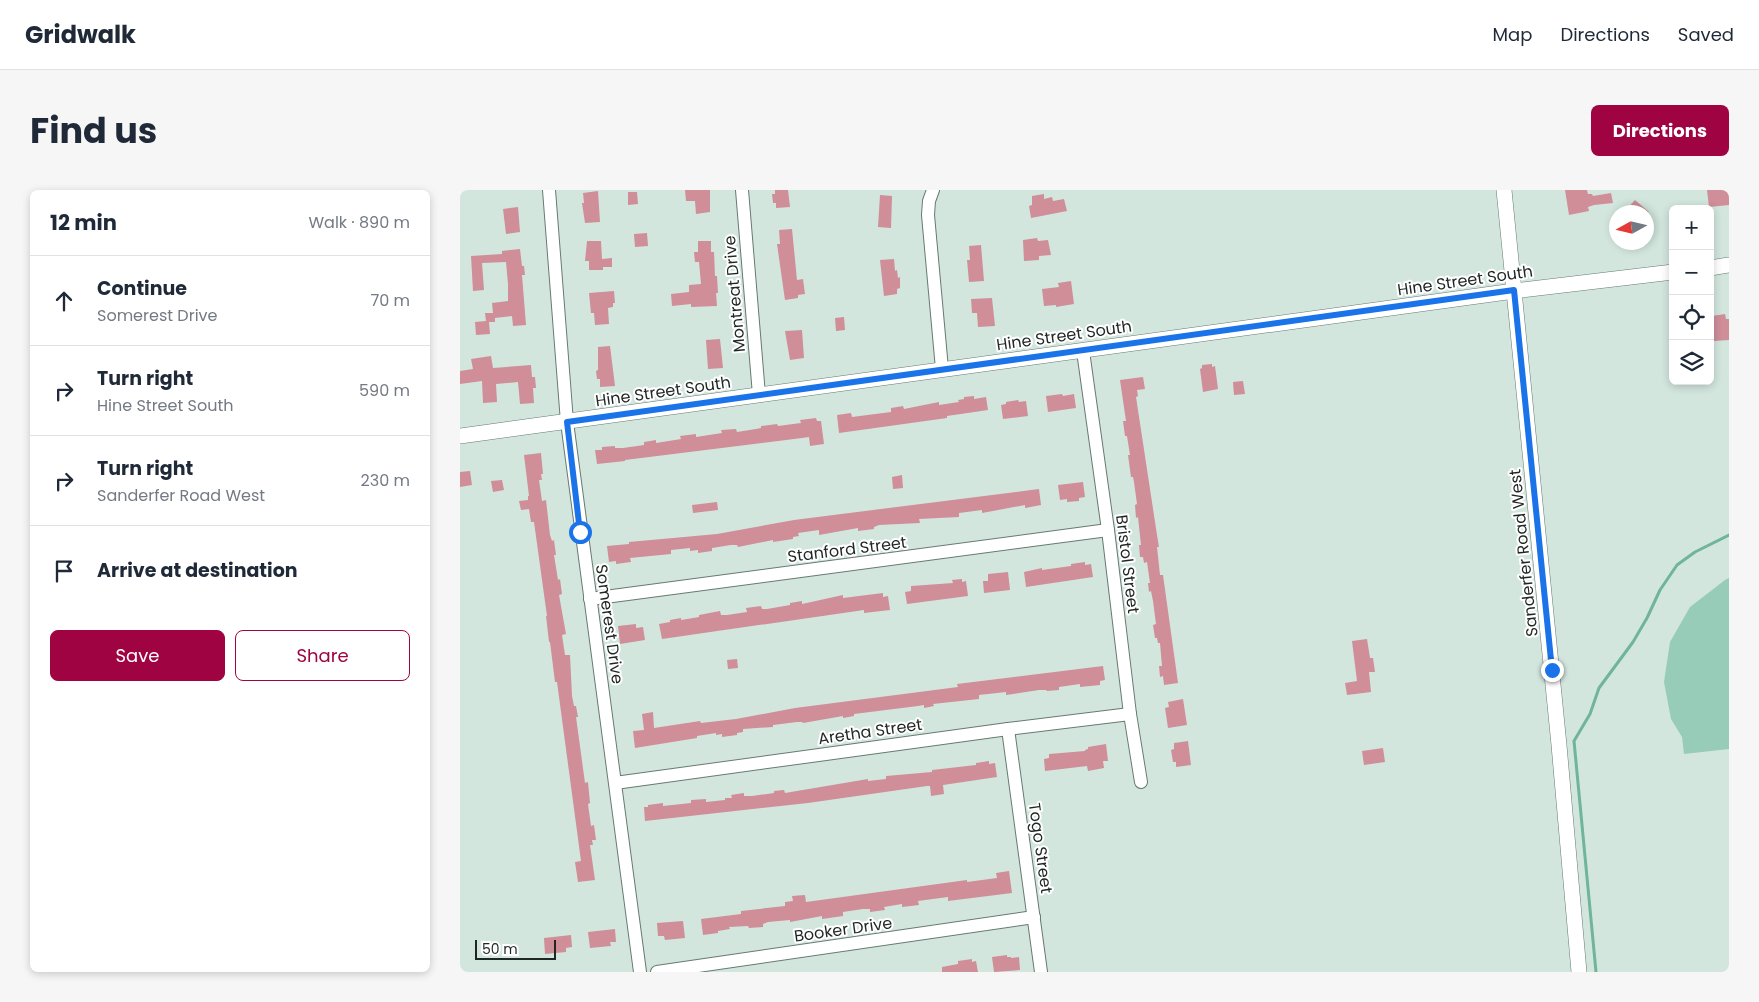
<!DOCTYPE html>
<meta charset="utf-8">
<style>
:root{--surface:#fff;--page:#f6f6f7;--text:#1f2937;--muted:#747a83;--line:#e0e1e3;--accent:#a00341}
body{margin:0;font-family:Poppins,sans-serif;background:var(--page);color:var(--text)}
.controls{position:absolute;right:15px;top:15px;display:grid;overflow:hidden;border-radius:8px;box-shadow:0 2px 8px #0003}
.controls button{width:45px;height:45px;display:grid;place-items:center;padding:0;border:0;border-bottom:1px solid var(--line);background:var(--surface);color:var(--text);font:25px sans-serif}
.compass{position:absolute;left:1149px;top:15px;width:45px;height:45px;border-radius:50%;background:var(--surface);box-shadow:0 2px 8px #0003;rotate:262deg}
.scale{position:absolute;left:15px;bottom:12px;width:81px;box-sizing:border-box;padding-left:5px;border:2px solid #1f2623;border-top:0;font-size:14px;line-height:18px;white-space:nowrap;color:#1f2623;-webkit-text-stroke:4px #fff;paint-order:stroke}
.stop{position:absolute;width:15px;height:15px;margin:-11px;border:4px solid #1a73e8;border-radius:50%;background:#fff}
.stop.end{background:#1a73e8;border-color:#fff;box-shadow:0 1px 5px #0008}
.list{margin:0;padding:0;list-style:none}
h2{display:flex;justify-content:space-between;align-items:center;height:65px;margin:0;padding:0 20px;font-size:21px}
h2 small{font-size:16px;font-weight:400;color:var(--muted)}
.list li{display:grid;grid-template-columns:32px 1fr auto;gap:15px;align-items:center;box-sizing:border-box;height:90px;padding:0 20px;border-top:1px solid var(--line)}
.list b{display:block;font-size:19px;white-space:nowrap}
.list p{margin:0;font-size:16px;white-space:nowrap;color:var(--muted)}
.list em{font-size:16px;font-style:normal;color:var(--muted)}
.actions{display:flex;gap:10px;padding:15px 20px}
.actions a{flex:1;padding:11px 0;border:1px solid var(--accent);border-radius:8px;text-align:center;font-size:18px;color:var(--accent)}
.actions .main{background:var(--accent);color:#fff}
.icon{flex:none;width:28px;height:28px;fill:none;stroke:currentColor;stroke-width:2;stroke-linecap:round;stroke-linejoin:round}
.map{position:relative;flex:none;width:1269px;height:782px;overflow:hidden;border-radius:8px}
header{display:flex;align-items:center;gap:30px;box-sizing:border-box;height:70px;padding:0 25px;background:var(--surface);border-bottom:1px solid var(--line)}
header strong{font-size:24px}
nav{display:flex;gap:28px;margin-inline-start:auto;font-size:18px}
.intro{display:flex;align-items:center;justify-content:space-between;box-sizing:border-box;height:120px;padding:0 30px}
h1{margin:0;font-size:35px}
.button{padding:12px 22px;border-radius:8px;background:var(--accent);color:#fff;font-size:18px;font-weight:700}
main{display:flex;gap:30px;padding:0 30px}
aside{flex:1;background:var(--surface);border-radius:8px;box-shadow:0 2px 8px #0003}
.map>svg:first-child{display:block}
.green{fill:#97ccb8}
.lines{fill:none;stroke-linecap:round;stroke-linejoin:round}
.stream{stroke:#6fb49b;stroke-width:3}
.building{fill:#cf8e98}
.minor-casing{stroke:#687972;stroke-width:14}
.tertiary-casing{stroke:#687972;stroke-width:16}
.minor{stroke:#fff;stroke-width:12}
.tertiary{stroke:#fff;stroke-width:15}
.route{stroke:#1a73e8;stroke-width:6}
.labels{text-anchor:middle;stroke-width:4;stroke-linejoin:round;paint-order:stroke}
.street-label{font-size:16px;fill:#1f2623;stroke:#fff}
</style>
<header>
<strong>Gridwalk</strong>
<nav><a>Map</a><a>Directions</a><a>Saved</a></nav>
</header>
<div class="intro"><h1>Find us</h1><a class="button">Directions</a></div>
<main>
<aside>
<h2>12 min<small>Walk · 890 m</small></h2>
<ul class="list">
<li><svg class="icon" aria-label="ahead" viewBox="0 0 24 24"><path d="M12 20V5M6 11l6-6 6 6"/></svg><div><b>Continue</b><p>Somerest Drive</p></div><em>70 m</em></li>
<li><svg class="icon" aria-label="right" viewBox="0 0 24 24"><path d="M7 20v-9h11M14 6l5 5-5 5"/></svg><div><b>Turn right</b><p>Hine Street South</p></div><em>590 m</em></li>
<li><svg class="icon" aria-label="right" viewBox="0 0 24 24"><path d="M7 20v-9h11M14 6l5 5-5 5"/></svg><div><b>Turn right</b><p>Sanderfer Road West</p></div><em>230 m</em></li>
<li><svg class="icon" aria-label="arrive" viewBox="0 0 24 24"><path d="M6 21V4h12l-3 4 3 4H6"/></svg><div><b>Arrive at destination</b></div></li>
</ul>
<div class="actions"><a class="main">Save</a><a>Share</a></div>
</aside>
<div class="map">
<svg width="1269" height="782" viewBox="0 0 1269 782">
<rect width="100%" height="100%" fill="#d2e6de"/>
<path class="green" d="M1269,388v171l-45,5 -2,-17 -11,-18 -7,-37 6,-40 20,-35 35,-27z"/>
<g class="lines">
<path class="stream" d="M1136,782l-22,-231 16,-27 9,-26 34,-46 14,-24 13,-28 17,-25 18,-13 34,-17"/>
</g>
<g class="building">
<path d="M225,0h25v22l-14,2 -1,-13h-9z"/>
<path d="M315,0h13l2,17 -14,1v-5h-3l-1,-9h3z"/>
<path d="M1105,0h22l1,4h4l1,2 18,-3 2,10 -19,2 -6,2 1,4 -20,4z"/>
<path d="M1247,0h22v15l-20,2z"/>
<path d="M138,1l2,31 -15,1 -3,-20h2l-1,-10z"/>
<path d="M168,2h9l1,12 -10,1z"/>
<path d="M584,4v5l8,-2 1,4 11,-2 3,12 -36,7 -2,-12 3,-1v-9z"/>
<path d="M420,5l12,1 -1,32 -13,-1z"/>
<path d="M1175,10l14,12h-25z"/>
<path d="M58,17l2,25 -14,2 -3,-25z"/>
<path d="M332,39l5,51 6,-1 2,15 -7,1v3l-13,2 -8,-56h3l-1,-14z"/>
<path d="M187,43l1,13 -13,1 -1,-13z"/>
<path d="M577,48l1,3 10,-1 3,15 -12,1v4l-15,1 -1,-21z"/>
<path d="M127,51h14l1,18 10,-1v9h-9v3h-14v-9h-4z"/>
<path d="M238,51h13v11h3l1,24h2l1,17h-2l1,13 -26,1v-3l-19,2 -1,-12 18,-2v-7l12,-1 -2,-22h-4l-1,-10h4z"/>
<path d="M521,55l3,36 -15,1 -2,-22h3l-1,-14z"/>
<path d="M60,59l2,17h2l1,9h-3l4,50 -13,1 -1,-10 -17,2v4h-6l1,12 -14,1 -1,-13 11,-1 -1,-8h8l-1,-10 16,-2v-17l-2,-22 -24,1 2,27 -11,1 -2,-35 31,-2v-3z"/>
<path d="M434,69l1,12 2,-1 1,8 2,-1v11l-3,1v5l-13,2 -4,-36z"/>
<path d="M611,91l3,23 -18,3v-2l-12,1 -2,-17 17,-2 -1,-4z"/>
<path d="M154,101l1,12h-2v4l-5,1 1,16 -14,1 -1,-12h-3l-2,-20z"/>
<path d="M532,108l3,28 -17,1 -1,-14h-5l-1,-14z"/>
<path d="M1265,124l1,5h3v21l-15,1 -2,-25z"/>
<path d="M384,127l1,13 -9,1 -1,-13z"/>
<path d="M342,140l2,28 -14,2 -5,-29z"/>
<path d="M260,149l3,29 -15,1 -2,-29z"/>
<path d="M150,156l5,40 -15,1v-8h-3l-1,-8 2,-1v-23z"/>
<path d="M31,166l2,12 38,-3 1,12h3l1,11h-3l1,15 -14,1 -2,-22 -22,2 1,18 -14,1 -1,-22 -22,3v-13l13,-2 -2,-10z"/>
<path d="M752,174v3l3,-1 3,23 -15,3 -3,-23 2,-1v-3z"/>
<path d="M683,187l2,12 -8,1 1,6 -2,1 21,138 2,12h-2l3,28h3l15,108 -14,2 -1,-9 -3,1 -1,-11h3l-2,-23h-2l-1,-5h-2l-2,-13 3,-1 -3,-23 -2,-10 -2,1 -1,-9h2l-3,-21 -3,1 -1,-6h-3l-1,-12h2l-3,-28 -2,1 -1,-13 2,-1 -3,-22 -1,-5h-2l-3,-22h2l-3,-19h-2l-2,-15h3l-6,-41z"/>
<path d="M783,191l2,13 -11,1 -1,-13z"/>
<path d="M602,204l1,2 11,-2 2,14 -28,4 -2,-16z"/>
<path d="M514,206v3l12,-2 2,13 -41,6v2l-108,15 -2,-18 14,-2 1,4 39,-5v-4l12,-2 1,3 35,-7v3l20,-3 -1,-2 6,-1v-2z"/>
<path d="M558,210l1,2 7,-1 2,15 -25,3 -2,-14 5,-1v-2z"/>
<path d="M356,228l1,3h4l3,23 -14,2 -1,-9 -7,1 -177,22v1l-28,3 -2,-14h7v-3l13,-1v2h8l21,-3v-3l12,-2v3l19,-3 6,-1 -1,-3 16,-2v3l26,-4 -1,-3 15,-1 1,3 19,-3 5,-1v-2l16,-2 1,2 23,-3 -1,-3z"/>
<path d="M81,263l2,21h-2l1,6h-3l3,21 4,-1 4,35 2,6 2,-1 2,15h-2l4,25 2,-1 2,15 -3,1 7,39 -4,1 3,20h5l2,41 2,10h2l2,11h-2l9,66 3,-1 2,21 -2,1 3,22 3,-1 2,15h-4l1,5h-3l5,35 -17,2 -3,-20 6,-1 -24,-179h-2l-5,-40h-1l-3,-26h1l-13,-94h-3l-2,-13 -8,1 -2,-9 9,-1v-4h1l-5,-41z"/>
<path d="M10,281l2,14 -12,2v-15z"/>
<path d="M442,285l1,13 -10,1 -1,-12z"/>
<path d="M42,290l2,10 -11,2 -2,-11z"/>
<path d="M623,292l2,15 -6,1v3l-12,1v-3l-7,1 -2,-15z"/>
<path d="M579,299l2,16 -16,3v-3l-43,8v-3l-23,3v4l-40,2 1,4 -41,2 -5,2v2l-16,2v-3l-39,7v-5l-21,3 1,3 -6,1v2l-20,3v-2l-35,7 -1,-2h-6l-19,3v3l-14,2v-3l-8,1v-3l-19,2v4l-41,4 1,4 -15,2v-3l-7,1 -2,-16 22,-2v-2l88,-8 77,-14z"/>
<path d="M257,312l1,8 -25,3 -1,-8z"/>
<path d="M625,372v3l6,-1 2,13 -67,10 -2,-15 18,-4v2l29,-4v-2z"/>
<path d="M548,382l2,18 -26,3 -1,-12h5v-7z"/>
<path d="M502,389v3l4,-1 2,15 -61,8 -2,-12 6,-1v-5l42,-3 -1,-3z"/>
<path d="M423,403v4l5,-1 2,14 -26,3v-3l-202,29 -3,-15 11,-2v-2l11,-2v2l18,-3v-2l21,-4 1,4h6l20,-3 -1,-4 15,-2 1,3h5l23,-4v-2l12,-2v3l41,-9v3z"/>
<path d="M176,434v4l7,-1 2,13 -25,4 -2,-18z"/>
<path d="M907,449l3,19h3l2,14h-6l2,20 -24,3 -2,-12 12,-2 -5,-40z"/>
<path d="M277,469l1,9 -10,1 -1,-9z"/>
<path d="M643,476l2,14 -5,1v4l-20,2v-3l-21,3v3l-12,1 -1,-1h-7l-33,5v-3l-27,3v4l-46,5 1,2 -10,2v-3l-6,1 -64,8v2l-11,2v-2l-40,7 -1,-1h-5l-24,3v2l-30,2v3l-6,1v2l-15,2v-3l-6,1v-2l-19,3v2l-62,10 -2,-17 11,-1 -2,-16 11,-2 1,16 46,-7 1,2 35,-4 59,-11 163,-21 -1,-3z"/>
<path d="M723,509l4,26 -19,3 -3,-20 4,-1 -1,-5z"/>
<path d="M728,551l3,24 -15,2v-5h-3l-2,-12 3,-1v-6z"/>
<path d="M646,554l2,17h-5l1,7 -16,3 -1,-5 -42,5 -1,-12 5,-1v-4l36,-3v-1l3,-1v-2z"/>
<path d="M923,558l2,14 -21,3 -2,-14z"/>
<path d="M529,571v3l6,-1 2,14 -54,8 1,9 -13,2 -1,-10h-3l-119,17 -163,18 -1,-14h4v-2l15,-2v3l28,-3v-3l15,-1v3l19,-2v-2h7l-1,-3 13,-2v3h8l22,-3v-2l10,-1 1,3 83,-14v2l18,-2v-3l46,-4v-2l44,-5v-2z"/>
<path d="M549,681l3,22 -64,8v-4l-30,4 1,4 -17,2v-3l-18,3 1,3 -15,2v-3h-7l-20,3v4l-21,3v-3l-32,6v-2l-22,2 -5,2v3l-14,1 -1,-2 -19,1 1,2 -12,2v2l-15,2 -2,-16 40,-5v-3l44,-5v-4l8,-1 -1,-5 13,-1 1,7 161,-22v2l30,-4 -1,-5z"/>
<path d="M223,731l2,17 -20,2 -1,-4h-6l-1,-13z"/>
<path d="M155,739l1,13h-6l1,4 -21,2 -2,-16z"/>
<path d="M111,745l1,12 -6,1v4l-21,2 -1,-16z"/>
<path d="M547,765v2h4v1l8,-1 1,13 -26,2 -2,-15z"/>
<path d="M512,769v3l4,-1 2,11h-36v-5l16,-3v-3z"/>
</g>
<g class="lines">
<g class="minor-casing">
<g id="minor">
<path d="M89,0l18,232 73,550"/>
<path d="M282,0l17,205"/>
<path d="M473,0l-4,11 -1,14 14,154"/>
<path d="M623,161l25,179 22,184 11,68"/>
<path d="M130,409l518,-69"/>
<path d="M548,539l33,243"/>
<path d="M155,593l393,-54 122,-15"/>
<path d="M197,782l377,-55"/>
</g>
</g>
<g class="tertiary-casing">
<g id="tertiary">
<path d="M1044,0l55,555 20,227"/>
<path d="M1250,78l19,-3"/>
<path d="M0,246l1054,-145 159,-19"/>
</g>
</g>
<use href="#minor" class="minor"/>
<use href="#tertiary" class="tertiary"/>
</g>
<g class="lines">
<path class="route" d="M120,342l-13,-110 947,-132 38,380"/>
</g>
<g class="labels">
<g class="street-label">
<text transform="translate(1005 90) rotate(-8)" y="6">Hine Street South</text>
<text transform="translate(274 104) rotate(-95)" y="6">Montreat Drive</text>
<text transform="translate(604 145) rotate(-8)" y="6">Hine Street South</text>
<text transform="translate(203 201) rotate(-8)" y="6">Hine Street South</text>
<text transform="translate(387 359) rotate(-7)" y="6">Stanford Street</text>
<text transform="translate(1063 363) rotate(-96)" y="6">Sanderfer Road West</text>
<text transform="translate(668 374) rotate(83)" y="6">Bristol Street</text>
<text transform="translate(150 434) rotate(82)" y="6">Somerest Drive</text>
<text transform="translate(410 541) rotate(-8)" y="6">Aretha Street</text>
<text transform="translate(581 658) rotate(82)" y="6">Togo Street</text>
<text transform="translate(383 739) rotate(-8)" y="6">Booker Drive</text>
</g>
</g>
</svg>
<div class="controls">
<button>+</button>
<button>−</button>
<button><svg class="icon" aria-label="locate" viewBox="0 0 24 24"><circle cx="12" cy="12" r="6"/><path d="M12 2v4M12 18v4M2 12h4M18 12h4"/></svg></button>
<button><svg class="icon" aria-label="layers" viewBox="0 0 24 24"><path d="M12 4l9 5-9 5-9-5zM3 14l9 5 9-5"/></svg></button>
</div>
<svg class="compass" viewBox="-18 -18 36 36"><path d="M0-13l5 13h-10z" fill="#e53935"/><path d="M0 13l5-13h-10z" fill="#747a83"/></svg>
<div class="scale">50 m</div>
<div class="stop" style="left:120px;top:342px"></div>
<div class="stop end" style="left:1092px;top:480px"></div>
</div>
</main>
